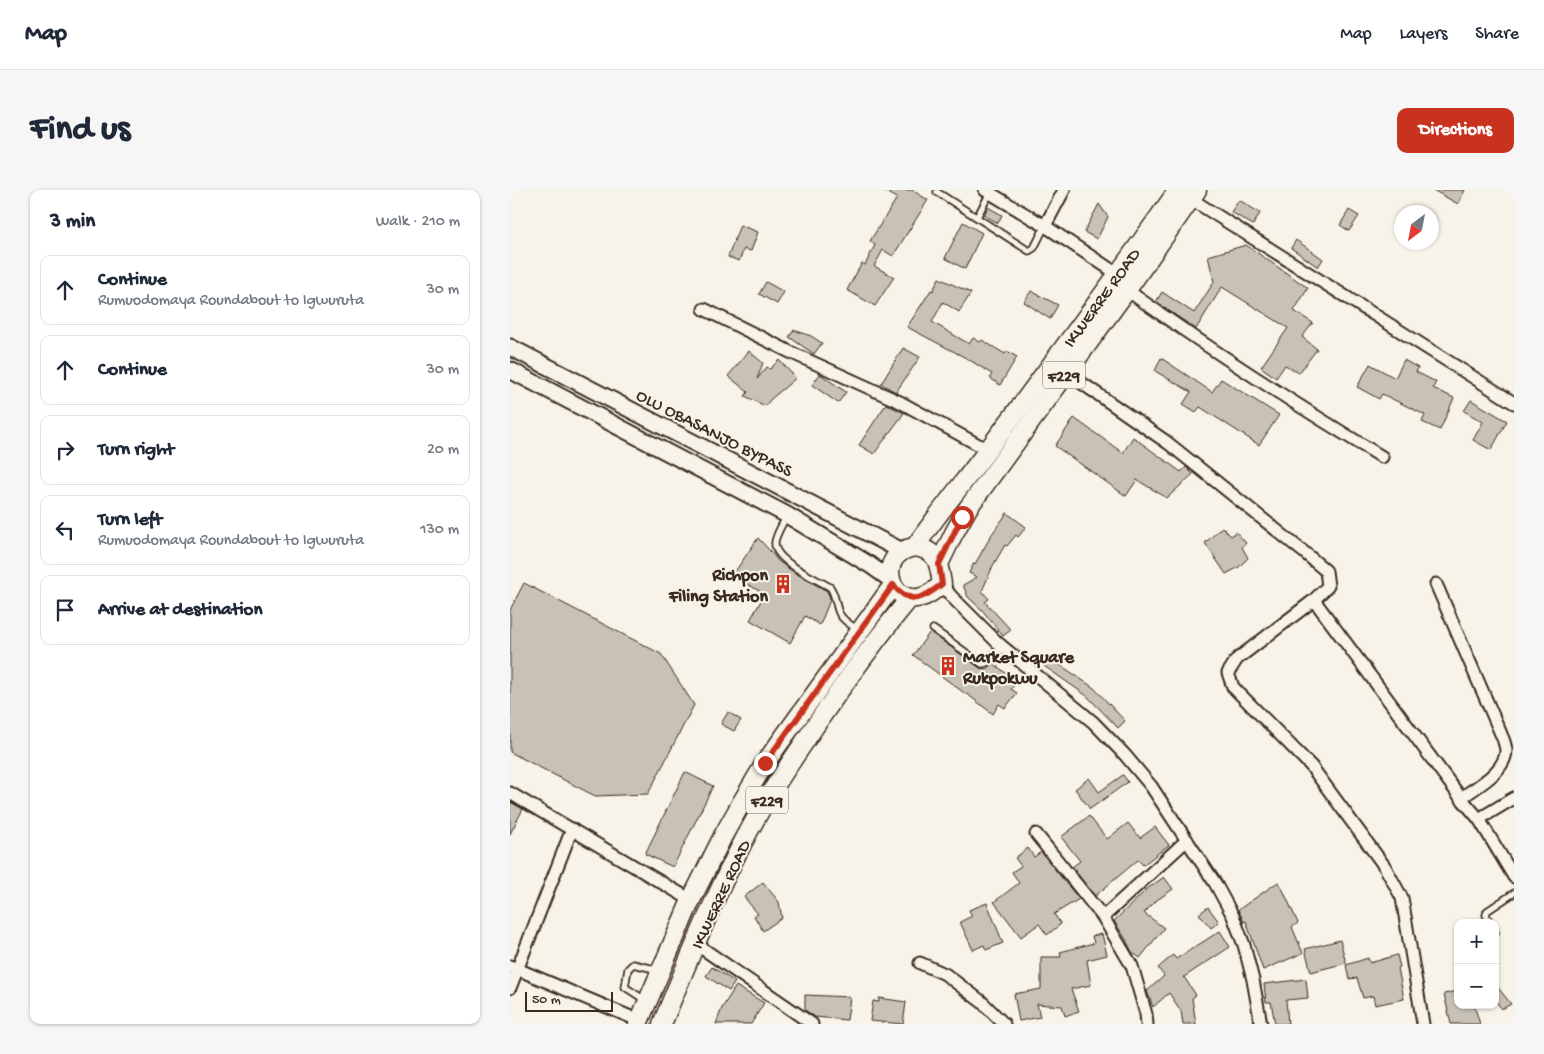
<!DOCTYPE html>
<meta charset="utf-8">
<style>
:root{--surface:#fff;--page:#f6f6f7;--text:#1f2937;--muted:#747a83;--line:#e0e1e3;--accent:#c8321e}
body{margin:0;font-family:"Gochi Hand",sans-serif;background:var(--page);color:var(--text)}
.controls{position:absolute;right:15px;bottom:15px;display:grid;overflow:hidden;border-radius:10px;box-shadow:0 1px 4px #0004}
.controls button{width:45px;height:45px;display:grid;place-items:center;padding:0;border:0;border-bottom:1px solid var(--line);background:var(--surface);color:var(--text);font:25px sans-serif}
.compass{position:absolute;left:884px;top:15px;width:45px;height:45px;border-radius:50%;background:var(--surface);box-shadow:0 1px 4px #0004;rotate:212deg}
.scale{position:absolute;left:15px;bottom:12px;width:88px;box-sizing:border-box;padding-left:5px;border:2px solid #3b2a1e;border-top:0;font-size:14px;line-height:18px;white-space:nowrap;color:#3b2a1e;-webkit-text-stroke:4px #f7f3e8;paint-order:stroke}
.stop{position:absolute;width:15px;height:15px;margin:-11px;border:4px solid #c8321e;border-radius:50%;background:#fff}
.stop.end{background:#c8321e;border-color:#fff;box-shadow:0 1px 5px #0008}
.list{margin:0;padding:0;list-style:none}
h2{display:flex;justify-content:space-between;align-items:center;height:65px;margin:0;padding:0 20px;font-size:21px}
h2 small{font-size:16px;font-weight:400;color:var(--muted)}
.list li{display:grid;grid-template-columns:32px 1fr auto;gap:15px;align-items:center;box-sizing:border-box;height:70px;margin:0 10px 10px;padding:0 10px;border:1px solid var(--line);border-radius:10px}
.list b{display:block;font-size:19px;white-space:nowrap}
.list p{margin:0;font-size:16px;white-space:nowrap;color:var(--muted)}
.list em{font-size:16px;font-style:normal;color:var(--muted)}
.icon{flex:none;width:28px;height:28px;fill:none;stroke:currentColor;stroke-width:2;stroke-linecap:round;stroke-linejoin:round}
.map{position:relative;flex:none;width:1004px;height:834px;overflow:hidden;border-radius:10px}
header{display:flex;align-items:center;gap:30px;box-sizing:border-box;height:70px;padding:0 25px;background:var(--surface);border-bottom:1px solid var(--line)}
header strong{font-size:24px}
nav{display:flex;gap:28px;margin-inline-start:auto;font-size:18px}
.intro{display:flex;align-items:center;justify-content:space-between;box-sizing:border-box;height:120px;padding:0 30px}
h1{margin:0;font-size:35px}
.button{padding:12px 22px;border-radius:10px;background:var(--accent);color:#fff;font-size:18px;font-weight:700}
main{display:flex;gap:30px;padding:0 30px}
aside{flex:1;background:var(--surface);border-radius:10px;box-shadow:0 1px 4px #0004}
.map>svg:first-child{display:block}
.building{fill:#c8c1b6;stroke:#3b2a1e}
.lines{fill:none;stroke-linecap:round;stroke-linejoin:round}
.service-casing{stroke:#3b2a1e;stroke-width:9}
.minor-casing{stroke:#3b2a1e;stroke-width:15}
.secondary-casing{stroke:#3b2a1e;stroke-width:19}
.primary-casing{stroke:#3b2a1e;stroke-width:21}
.service{stroke:#f7f3e8;stroke-width:5.5}
.minor{stroke:#f7f3e8;stroke-width:11}
.secondary{stroke:#f7f3e8;stroke-width:15}
.primary{stroke:#f7f3e8;stroke-width:18}
.route{stroke:#c8321e;stroke-width:6}
.labels{text-anchor:middle;stroke-width:4;stroke-linejoin:round;paint-order:stroke}
.shield{fill:#f7f3e8;stroke:#73665b;stroke-width:1}
.shield-label{font-size:16px;font-weight:bold;fill:#3b2a1e}
.street-label{font-size:18px;fill:#3b2a1e;stroke:#f7f3e8}
.poi-label{font-size:18px;font-weight:bold;fill:#3b2a1e;stroke:#f7f3e8;text-anchor:end}
</style>
<header>
<strong>Map</strong>
<nav><a>Map</a><a>Layers</a><a>Share</a></nav>
</header>
<div class="intro"><h1>Find us</h1><a class="button">Directions</a></div>
<main>
<aside>
<h2>3 min<small>Walk · 210 m</small></h2>
<ul class="list">
<li><svg class="icon" aria-label="ahead" viewBox="0 0 24 24"><path d="M12 20V5M6 11l6-6 6 6"/></svg><div><b>Continue</b><p>Rumuodomaya Roundabout to Igwuruta</p></div><em>30 m</em></li>
<li><svg class="icon" aria-label="ahead" viewBox="0 0 24 24"><path d="M12 20V5M6 11l6-6 6 6"/></svg><div><b>Continue</b></div><em>30 m</em></li>
<li><svg class="icon" aria-label="right" viewBox="0 0 24 24"><path d="M7 20v-9h11M14 6l5 5-5 5"/></svg><div><b>Turn right</b></div><em>20 m</em></li>
<li><svg class="icon" aria-label="left" viewBox="0 0 24 24"><path d="M17 20v-9H6M10 6l-5 5 5 5"/></svg><div><b>Turn left</b><p>Rumuodomaya Roundabout to Igwuruta</p></div><em>130 m</em></li>
<li><svg class="icon" aria-label="arrive" viewBox="0 0 24 24"><path d="M6 21V4h12l-3 4 3 4H6"/></svg><div><b>Arrive at destination</b></div></li>
</ul>
</aside>
<div class="map">
<svg width="1004" height="834" viewBox="0 0 1004 834">
<rect width="100%" height="100%" fill="#f7f3e8"/>
<filter id="ink" filterUnits="userSpaceOnUse"><feTurbulence type="fractalNoise" baseFrequency=".02" numOctaves="2"/><feDisplacementMap in="SourceGraphic" scale="10" xChannelSelector="R" yChannelSelector="G"/><feConvolveMatrix kernelMatrix="1 2 1 2 8 2 1 2 1" color-interpolation-filters="sRGB"/></filter>
<g filter="url(#ink)">
<g class="building">
<path d="M373,0h29l16,10 -35,56 -10,-6 -9,16 20,11 -19,29 -28,-16 15,-27 3,2 10,-20 -5,-4 27,-43z"/>
<path d="M923,0h32l-7,14z"/>
<path d="M729,10l21,13 -7,12 -22,-13z"/>
<path d="M589,14l9,13 -11,22 -13,-7z"/>
<path d="M478,17l14,8 -4,8 -14,-8z"/>
<path d="M839,20l10,6 -10,15 -9,-6z"/>
<path d="M453,32l19,11 -17,36 -20,-11z"/>
<path d="M230,35l18,7 -7,19 -7,-2 -5,12 -11,-4z"/>
<path d="M786,50l27,19 -5,8 -27,-19z"/>
<path d="M736,55l62,43 -14,23 19,12 -11,14 15,12 -18,24 -14,-8 -9,13 -15,-11 27,-39 -66,-41 -26,42 -40,-27 6,-10 32,21 20,-31 -6,-26z"/>
<path d="M429,88l32,15 -12,19 -16,-10 -11,20 37,22 4,-6 7,4 2,-2 23,14 2,-3 10,6 -17,28 -10,-7 2,-4 -24,-15 -61,-32 24,-37 2,1z"/>
<path d="M256,92l18,10 -7,12 -18,-10z"/>
<path d="M521,101l27,14 -8,14 -26,-17z"/>
<path d="M284,140l17,6 11,7 -8,11 -25,-17z"/>
<path d="M393,158l17,9 -24,35 -15,-8z"/>
<path d="M239,161l14,12 -6,16 10,-12 3,2 9,-9 17,18 -25,21 -6,7 -20,-10 3,-4 -20,-16z"/>
<path d="M651,168l51,34 9,-13 58,36 -20,30 -59,-38 -4,5 -13,-8 8,-12 -36,-21z"/>
<path d="M894,170l14,8 -2,4 20,10 -3,6 21,10 -14,32 -18,-8 3,-7 -43,-21 -3,5 -22,-12 13,-23 25,14z"/>
<path d="M310,184l26,18 -8,11 -26,-18z"/>
<path d="M961,210l36,21 -16,29 -18,-10 10,-18 -19,-11z"/>
<path d="M376,214l18,9 -30,41 -15,-9z"/>
<path d="M564,228l49,35 10,-16 48,35 5,-5 7,7 -26,24 -30,-18 -11,16 -71,-50z"/>
<path d="M497,323l19,14 -8,10 -2,-2 -9,11 -2,-1 -14,24 1,-1 -10,23 7,8 -4,3 26,28 -8,6 -20,-25 -15,-14 -5,-12 14,-8 -8,-4 5,-10 1,1 17,-30z"/>
<path d="M712,337l9,9 5,-4 10,11 -4,4 6,11 -9,9 -13,7 -21,-31z"/>
<path d="M248,348l14,15 6,8 17,12 32,18 3,7v2l-10,25 -15,-9 -15,27 -40,-23 15,-26 -33,-18z"/>
<path d="M14,393l137,71 33,51 -46,89 -53,2 -85,-44v-142z"/>
<path d="M420,442l50,36 6,1 7,-6 24,19 -6,7 6,4 -12,15 -6,-4 -6,10 -26,-20v1l-54,-40z"/>
<path d="M540,468l44,30 31,33 -7,7 -31,-32 -43,-30z"/>
<path d="M218,522l13,8 -7,11 -13,-7z"/>
<path d="M175,582l28,14 -40,81 -28,-13z"/>
<path d="M613,585l5,7 -38,27 -15,-20 14,-11 10,14z"/>
<path d="M0,612l13,7 -13,25z"/>
<path d="M579,626l18,23 21,-16 12,15 15,-11 14,18 -26,20 -5,-5 -43,36 -23,-29 8,-6 -19,-24z"/>
<path d="M518,658l6,9 7,-5 38,47 -25,15 7,10 -14,11 -8,-11 -18,13 -27,-35 25,-19 -7,-11 9,-6 -6,-8z"/>
<path d="M654,687l9,12 -16,11 -13,13 20,15 -24,30 -8,-6 -5,-10v-1l-13,-20 33,-32z"/>
<path d="M253,692l16,20 3,16 -19,13 -9,-15 4,-2 -14,-17z"/>
<path d="M768,692l5,8 15,33 -6,4 11,26 -40,17 -17,-49 -2,1 -6,-12z"/>
<path d="M477,713l16,40 -17,7 -2,-5 -11,5 -13,-28 12,-6 -3,-6z"/>
<path d="M698,717l11,15 -8,6 -12,-14z"/>
<path d="M710,741l10,16 -46,30 12,18 -4,3 4,26h-13l-2,-13 -12,-18 -16,14 -6,-16 17,-15 -6,-8 15,-13 3,4z"/>
<path d="M592,744l5,21 -20,5 4,25 -20,4 8,22 -14,5 -3,-10 -25,-2 3,13 -21,4 -5,-27 27,-5v-32h20l-1,-5 34,-9 -2,-7z"/>
<path d="M830,750l6,23 -35,9 -6,-23z"/>
<path d="M887,765l3,12 -2,1 6,31 -29,6 -2,-9 -10,2 -6,-20 -8,1 -3,-14 22,-7 2,5z"/>
<path d="M202,777l23,15 -6,9 -23,-15z"/>
<path d="M796,789l2,19 -22,2 2,24h-13l-4,-22h-5l-2,-18z"/>
<path d="M985,794l16,20 -9,5 -7,-9z"/>
<path d="M226,796l28,17 -13,21h-35l6,-16z"/>
<path d="M948,801v14h16l6,19h-29l-7,-30z"/>
<path d="M295,805l45,2 -3,23 -32,-3 -10,-7z"/>
<path d="M369,808l27,4 -3,22 -33,-3 3,-20 6,1z"/>
</g>
<g class="lines">
<g class="service-casing">
<g id="service">
<path d="M427,2l92,59 5,-3 11,-22"/>
<path d="M467,27l13,-24"/>
<path d="M277,325c-3,7 -13,22 -12,29 0,17 41,35 55,43 6,8 5,17 9,26 4,8 12,12 19,17"/>
<path d="M423,439l49,35 4,-1 16,-17"/>
<path d="M980,733l-4,-8 1,-4 27,-18"/>
<path d="M985,742v1"/>
<path d="M135,810l-20,-13 3,-18 5,-5 26,6"/>
</g>
</g>
<g class="minor-casing">
<g id="minor">
<path d="M475,0l60,36 74,49"/>
<path d="M681,9l323,204"/>
<path d="M535,36l19,-36"/>
<path d="M617,100c83,60 168,114 255,167"/>
<path d="M194,119l86,43 110,50 88,48"/>
<path d="M553,180l105,73 137,110 21,18 2,15 -14,14 -77,59 -9,14 5,14 78,79 74,101 17,31 21,126"/>
<path d="M432,394l9,12 47,47 95,79 32,33 26,31 64,97 18,33 11,29 9,35 8,44"/>
<path d="M926,394l65,150c2,4 4,10 5,15 1,22 -30,38 -45,49"/>
<path d="M804,410l147,198 18,21 35,58"/>
<path d="M0,603l181,107"/>
<path d="M969,629l35,-21"/>
<path d="M526,644l67,83 29,49 14,48 1,10"/>
<path d="M593,727l84,-77"/>
<path d="M186,754l116,80"/>
<path d="M410,773l25,11 37,28 22,22"/>
<path d="M0,776l130,55"/>
<path d="M0,798l62,-159"/>
</g>
</g>
<g class="secondary-casing">
<g id="secondary">
<path d="M0,157l392,204"/>
<path d="M0,180l277,145 83,50 21,15"/>
</g>
</g>
<g class="primary-casing">
<g id="primary">
<path d="M405,357c23,-34 50,-66 75,-100 63,-85 127,-170 188,-257"/>
<path d="M405,357c23,3 24,17 27,37 -6,5 -12,11 -20,13 -33,10 -48,-44 -7,-50z"/>
<path d="M429,374l15,-31 14,-25 159,-218 70,-100"/>
<path d="M128,834l53,-124 33,-66 19,-34 22,-37 128,-178"/>
<path d="M152,834c30,-72 59,-145 98,-213 15,-27 34,-53 51,-79 31,-46 63,-91 99,-134"/>
</g>
</g>
<use href="#service" class="service"/>
<use href="#minor" class="minor"/>
<use href="#secondary" class="secondary"/>
<use href="#primary" class="primary"/>
</g>
</g>
<g class="lines" filter="url(#ink)">
<path class="route" d="M255,573l128,-178c18,21 30,14 49,-1l-3,-20 23,-47"/>
</g>
<defs>
<g id="building-bare" transform="scale(1.5)"><path d="M-4-6H4V6H1V3H-1V6H-4ZM-2.5-4.3h1.7v1.8h-1.7ZM.8-4.3h1.7v1.8H.8ZM-2.5-1h1.7V.8h-1.7ZM.8-1h1.7V.8H.8Z" fill="#c8321e" stroke="#f7f3e8" stroke-width="2.5" paint-order="stroke"/></g>
</defs>
<g fill-rule="evenodd">
<use href="#building-bare" x="273" y="394"/>
<use href="#building-bare" x="438" y="476"/>
</g>
<g class="labels">
<g class="shield">
<rect x="533" y="171.5" width="42" height="27" rx="4"/>
<rect x="236" y="596.5" width="42" height="27" rx="4"/>
</g>
<g class="shield-label">
<text x="554" y="191">F229</text>
<text x="257" y="616">F229</text>
</g>
<g class="street-label">
<text transform="translate(591 107) rotate(-54)" y="6">IKWERRE ROAD</text>
<text transform="translate(205 242) rotate(27)" y="6">OLU OBASANJO BYPASS</text>
<text transform="translate(210 704) rotate(-65)" y="6">IKWERRE ROAD</text>
</g>
<g class="poi-label">
<text x="258" y="390">Richpon<tspan x="258" dy="21">Filing Station</tspan></text>
<text x="453" y="472" text-anchor="start">Market Square<tspan x="453" dy="21">Rukpokwu</tspan></text>
</g>
</g>
</svg>
<div class="controls">
<button>+</button>
<button>−</button>
</div>
<svg class="compass" viewBox="-18 -18 36 36"><path d="M0-13l5 13h-10z" fill="#e53935"/><path d="M0 13l5-13h-10z" fill="#747a83"/></svg>
<div class="scale">50 m</div>
<div class="stop" style="left:452px;top:327px"></div>
<div class="stop end" style="left:255px;top:573px"></div>
</div>
</main>
